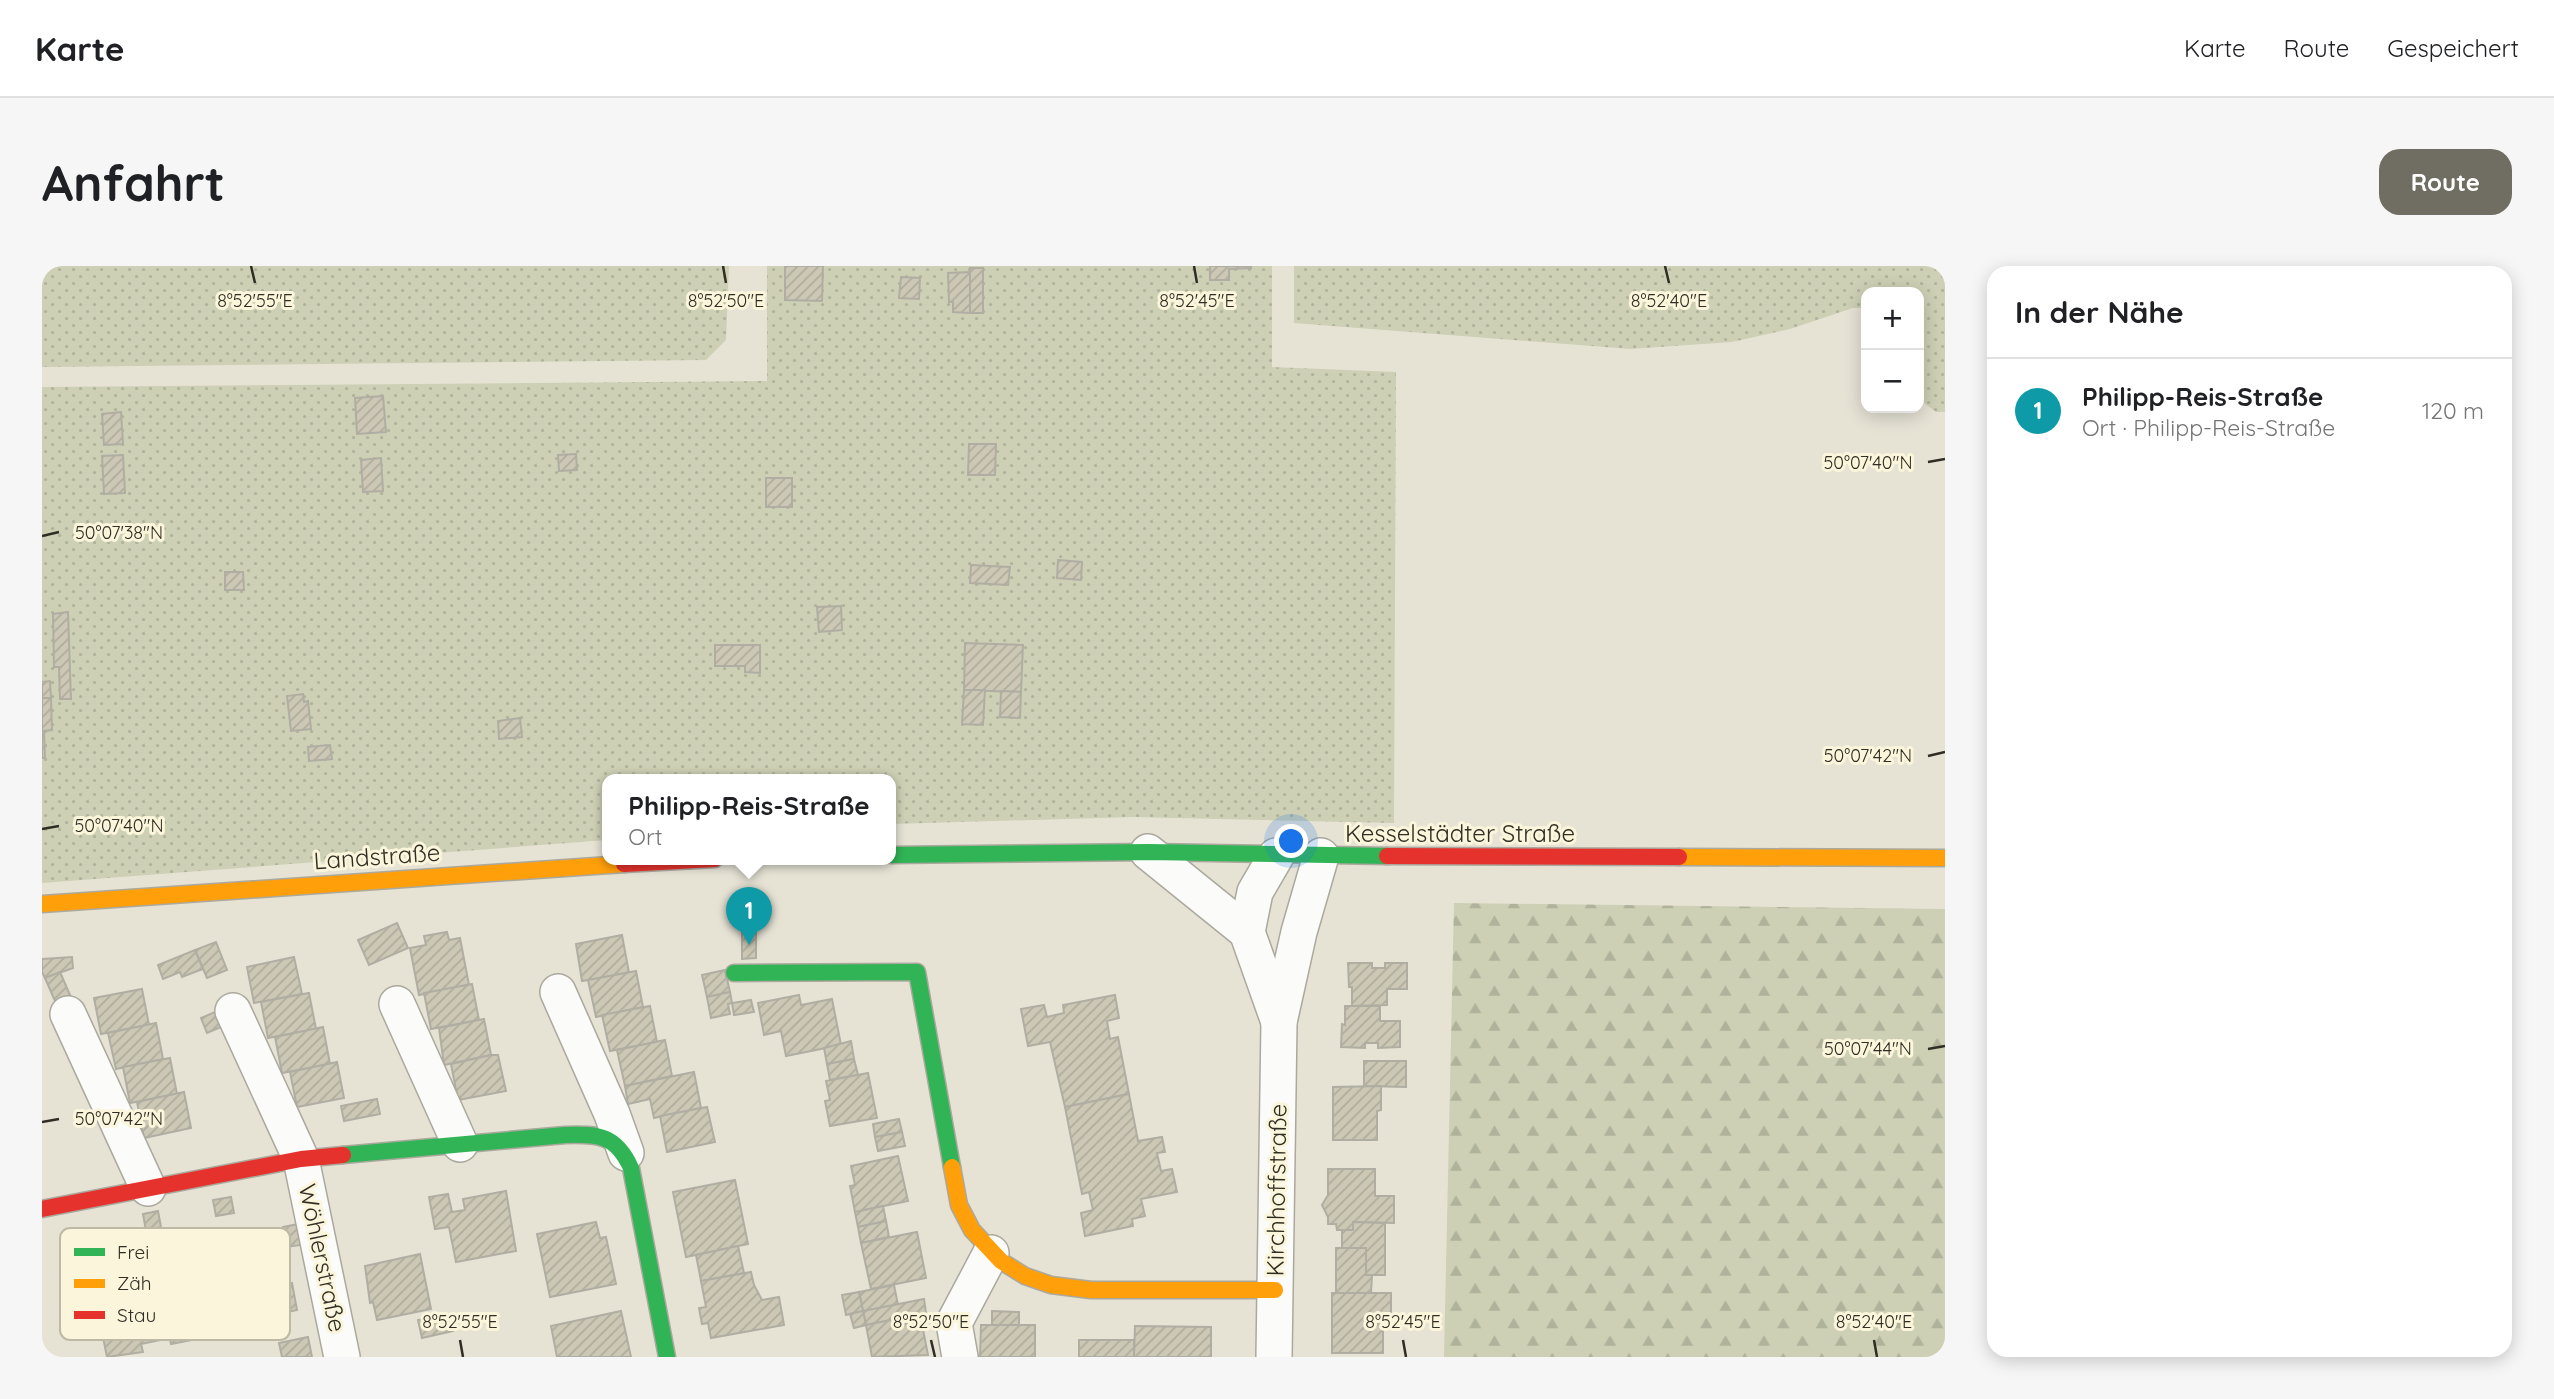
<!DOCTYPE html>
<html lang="de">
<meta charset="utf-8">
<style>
:root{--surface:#fff;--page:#f6f6f6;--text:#202124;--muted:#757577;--line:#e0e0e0;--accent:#706d62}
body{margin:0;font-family:Quicksand,sans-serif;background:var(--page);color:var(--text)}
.controls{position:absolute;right:21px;top:21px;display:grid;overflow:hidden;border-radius:14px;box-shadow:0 4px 18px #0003}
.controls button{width:63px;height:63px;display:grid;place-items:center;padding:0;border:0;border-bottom:2px solid var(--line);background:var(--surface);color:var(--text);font:35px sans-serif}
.you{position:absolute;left:1250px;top:576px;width:24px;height:24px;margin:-18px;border:5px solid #fff;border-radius:50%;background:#1a73e8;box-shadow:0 0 0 10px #1a73e833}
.badge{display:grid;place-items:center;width:46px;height:46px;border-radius:50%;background:var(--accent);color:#fff;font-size:23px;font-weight:700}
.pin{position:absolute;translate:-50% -58px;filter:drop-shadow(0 2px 4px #0008)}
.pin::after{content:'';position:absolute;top:37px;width:24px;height:21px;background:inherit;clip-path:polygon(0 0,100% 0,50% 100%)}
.popup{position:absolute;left:560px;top:508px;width:294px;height:91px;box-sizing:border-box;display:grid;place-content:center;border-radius:14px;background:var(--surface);filter:drop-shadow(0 2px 5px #0005);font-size:23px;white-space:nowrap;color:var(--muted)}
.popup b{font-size:26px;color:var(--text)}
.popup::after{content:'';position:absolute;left:50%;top:100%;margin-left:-14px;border:14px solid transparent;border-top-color:var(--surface)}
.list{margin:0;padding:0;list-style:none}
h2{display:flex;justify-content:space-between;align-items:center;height:91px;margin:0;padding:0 28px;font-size:30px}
h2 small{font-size:23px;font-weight:400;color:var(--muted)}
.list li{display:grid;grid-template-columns:46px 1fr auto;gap:21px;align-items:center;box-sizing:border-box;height:105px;padding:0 28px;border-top:2px solid var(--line)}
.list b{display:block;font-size:26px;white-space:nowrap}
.list p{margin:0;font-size:23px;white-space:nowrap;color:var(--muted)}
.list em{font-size:23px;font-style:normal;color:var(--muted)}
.map{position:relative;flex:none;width:1903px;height:1091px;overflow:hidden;border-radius:21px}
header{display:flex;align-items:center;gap:42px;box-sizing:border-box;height:98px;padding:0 35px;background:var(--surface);border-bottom:2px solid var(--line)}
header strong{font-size:33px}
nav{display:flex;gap:38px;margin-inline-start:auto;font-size:24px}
.intro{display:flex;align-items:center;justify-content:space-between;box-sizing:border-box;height:168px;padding:0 42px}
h1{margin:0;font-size:49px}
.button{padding:18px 32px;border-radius:21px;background:var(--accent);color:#fff;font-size:24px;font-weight:700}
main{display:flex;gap:42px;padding:0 42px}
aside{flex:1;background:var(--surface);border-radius:21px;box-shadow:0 4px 18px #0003}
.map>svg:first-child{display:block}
.green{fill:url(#green-dots)}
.forest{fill:url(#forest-firs)}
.building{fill:url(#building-hatch);stroke:#b0aea3;stroke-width:2}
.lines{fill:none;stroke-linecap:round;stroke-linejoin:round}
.street-casing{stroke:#aba89d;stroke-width:38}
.fast-casing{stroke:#aba89d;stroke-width:19}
.slow-casing{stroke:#aba89d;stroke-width:19}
.jam-casing{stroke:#aba89d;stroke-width:19}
.street{stroke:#fbfbf9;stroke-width:35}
.fast{stroke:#30b455;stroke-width:16}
.slow{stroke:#ff9f0a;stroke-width:16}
.jam{stroke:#e5322d;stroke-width:16}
.ticks{fill:none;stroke:#302e24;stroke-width:2.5}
.labels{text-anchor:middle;stroke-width:6;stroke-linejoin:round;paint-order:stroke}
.street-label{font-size:24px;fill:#302e24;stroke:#faf5db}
.key{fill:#faf5db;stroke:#bdb9a4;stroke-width:2}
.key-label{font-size:19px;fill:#302e24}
.ticks-label{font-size:18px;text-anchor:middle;fill:#302e24;stroke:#faf5db;stroke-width:6;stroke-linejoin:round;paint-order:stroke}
</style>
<header>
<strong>Karte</strong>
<nav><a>Karte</a><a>Route</a><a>Gespeichert</a></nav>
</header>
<div class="intro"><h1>Anfahrt</h1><a class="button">Route</a></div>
<main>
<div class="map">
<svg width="1903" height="1091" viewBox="0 0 1903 1091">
<defs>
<pattern id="green-dots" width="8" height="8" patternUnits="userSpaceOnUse" patternTransform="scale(1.75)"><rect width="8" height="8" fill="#cdd0b4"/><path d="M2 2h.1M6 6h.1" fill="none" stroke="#b0b39b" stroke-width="1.8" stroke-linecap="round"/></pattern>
<pattern id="forest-firs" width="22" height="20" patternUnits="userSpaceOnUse" patternTransform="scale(1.75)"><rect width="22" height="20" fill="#cdd0b4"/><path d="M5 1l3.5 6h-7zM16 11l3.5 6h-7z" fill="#b0b39b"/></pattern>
<pattern id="building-hatch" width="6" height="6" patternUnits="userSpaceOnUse" patternTransform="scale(1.75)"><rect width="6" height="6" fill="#ccc8b5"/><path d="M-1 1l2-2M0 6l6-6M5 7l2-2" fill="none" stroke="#b0ac9c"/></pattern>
</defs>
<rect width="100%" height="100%" fill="#e6e3d5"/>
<g class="green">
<path d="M0,0h687l-3,74 -20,20 -664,7z"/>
<path d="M725,0h505v101l124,5 -2,451 -261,-6 -242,7v-45h-284v61l-565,43v-496l725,-6z"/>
<path d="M1252,0h651v146h-9l-17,-13v-107h-53v16h-13l-63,21 -58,13 -102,7 -336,-26z"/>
</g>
<path class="forest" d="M1412,637l491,6v448h-501z"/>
<g class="building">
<path d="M743,0h38l-1,35 -37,-1z"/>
<path d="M1168,0h41v2l-22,1v11h-19z"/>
<rect x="928" y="2" width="13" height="45"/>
<path d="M928,6v41l-17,-1v-10h-4l-1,-29z"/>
<path d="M859,11l19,1 -1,21 -20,-1z"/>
<path d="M341,130l3,36 -29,2 -2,-36z"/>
<path d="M79,146l2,32 -19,1 -2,-31z"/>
<path d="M927,178h27l-1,31h-27z"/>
<path d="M534,188l1,16 -18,1 -1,-16z"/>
<path d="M81,189l2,38 -21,1 -2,-38z"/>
<path d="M339,192l2,33 -20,1 -2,-32z"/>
<rect x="724" y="212" width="26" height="29"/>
<path d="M1016,294l24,2 -1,18 -24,-2z"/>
<path d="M929,299l39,2 -2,18 -38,-2z"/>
<path d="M183,306h18l1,18h-19z"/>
<path d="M799,340l1,24 -23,2 -2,-25z"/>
<path d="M26,346l3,87h-11l-1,-32h-5l-1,-53z"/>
<path d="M923,377l58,2 -2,47 -57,-2z"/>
<path d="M673,379h45v28l-15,-1v-6h-30z"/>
<path d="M8,415l1,17h-9v-16z"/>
<path d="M922,424h21l-2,35 -21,-1z"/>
<path d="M959,425l20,1 -1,26 -20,-1z"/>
<path d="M261,428l1,8 4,-1 3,28 -20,2 -4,-35z"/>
<path d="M0,432h9l1,32 -8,1 1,27h-3z"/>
<path d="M478,452l2,19 -23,2 -1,-18z"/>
<path d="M288,479l2,14 -23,2 -1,-14z"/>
<path d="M355,657l11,25 -39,17 -11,-25z"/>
<path d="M714,664v28l-14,1v-28z"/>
<path d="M405,666l2,8 11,-2 9,47 -50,10 -9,-47 16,-3 -2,-9z"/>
<path d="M580,669l7,38 -47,8 -6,-37z"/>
<path d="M174,676l11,28 -20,8 -12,-28z"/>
<path d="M153,684l8,19 -21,8 -2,-5 -17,7 -5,-14z"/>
<path d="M30,691l1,11 -28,10 -3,-6v-13z"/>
<path d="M252,691l8,37 -48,9 -7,-36z"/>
<path d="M1306,697h24v5h13v-5h22v26h-20v16l-35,1v-19h-3z"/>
<path d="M683,704l5,22 -23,5 -5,-22z"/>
<path d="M594,705l7,36 -47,10 -8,-37z"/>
<path d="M18,706l13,30 -15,6 -13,-30z"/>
<path d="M430,718l7,36 -48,9 -7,-36z"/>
<path d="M100,723l7,36 -48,9 -7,-36z"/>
<path d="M688,726l2,11 -4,1 2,10 -19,4 -4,-21z"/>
<path d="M267,727l7,36 -48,9 -7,-36z"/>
<path d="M757,729l2,10 31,-6 9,46 -55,11 -5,-25 -17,4 -6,-32z"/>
<path d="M1073,729l4,23 -12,3 3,18 8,-2 11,57 -64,13 -15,-65 -22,4 -7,-37 23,-4 3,12 17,-4 -1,-8z"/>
<path d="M709,734l3,12 -20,3 -2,-12z"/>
<path d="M608,740l7,36 -47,9 -8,-36z"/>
<path d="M1303,740h35v15h20v26l-22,1v-5h-13v5l-24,-1 1,-23 3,1z"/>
<path d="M180,743l6,15 -21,9 -6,-15z"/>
<path d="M442,753l7,36 -47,10 -5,-37z"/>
<path d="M114,757l7,36 -47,10 -8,-36z"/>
<path d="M281,761l7,37 -48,9 -7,-36z"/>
<path d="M623,774l7,36 -47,10 -8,-36z"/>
<path d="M809,775l3,18 -27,5 -3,-16z"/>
<path d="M449,789h7l8,36 -48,9 -7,-36z"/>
<path d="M128,792l7,36 -47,9 -7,-36z"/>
<path d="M812,793l4,16 -28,5 -3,-16z"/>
<path d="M1322,795h42v26l-42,-1z"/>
<path d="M295,796l7,36 -47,9 -7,-35z"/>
<path d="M652,806l7,36 -47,10 -4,-19 -22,5 -3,-18z"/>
<path d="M826,807l9,45 -47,8 -5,-25 5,-1 -4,-19z"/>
<path d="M1339,820v24l-4,1v29h-44v-53z"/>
<path d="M142,826l7,36 -47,10 -7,-36z"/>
<path d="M1087,828l9,47 24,-4 3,15 -8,1 4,18 11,-2 5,23 -36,7 4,17 -13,3 1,7 -48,10 -4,-23 12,-3 -4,-18 -7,2 -17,-87z"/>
<path d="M335,833l3,15 -36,7 -3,-15z"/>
<path d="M665,841l8,35 -48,10 -7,-36z"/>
<path d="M857,853l3,13 -27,5 -2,-13z"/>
<path d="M860,866l3,14 -27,5 -3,-14z"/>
<path d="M856,890l10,45 -53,11 -5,-26 5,-1 -4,-19z"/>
<path d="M1286,903h47v27h19v27l-41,-1v8h-16l-1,-6h-8v-7l-6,-12 6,-10z"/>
<path d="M693,914l13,64 -62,13 -13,-65z"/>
<path d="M464,925l10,60 -60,11 -7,-35 -14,2 -6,-32 19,-3 4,18 13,-2 -2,-11z"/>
<path d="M189,931l3,16 -18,3 -3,-16z"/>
<path d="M841,940l3,15 -28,6 -3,-15z"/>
<path d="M116,945l3,16 -15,4 -3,-17z"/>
<path d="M844,955l3,16 -28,6 -3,-16z"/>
<path d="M554,956l4,16 6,-1 10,47 -66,13 -13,-63z"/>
<path d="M1311,956l32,1v52h-19v-27h-24v-18h11z"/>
<path d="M256,958l3,21 -15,2 -3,-20z"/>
<path d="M875,966l9,46 -55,11 -10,-46z"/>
<path d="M83,973l7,32 -47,9 -6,-32z"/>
<path d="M206,976l10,47 34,-6 5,27 -28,6 1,7 -35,7 -16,-82z"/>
<path d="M696,980l6,27 -43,8 -5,-26z"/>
<path d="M1294,982h30v27h6l-1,18h-35z"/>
<path d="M143,988l9,48 34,-7 6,28 -29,5 2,9 -36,7 -17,-84z"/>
<path d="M378,988l11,55 -54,11 -4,-18 -3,1 -5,-37z"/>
<path d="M709,1006l3,13 8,15 17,-3 5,28 -73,13 -3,-15 -6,1 -3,-16 7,-1 -5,-26z"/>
<path d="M79,1007l9,45 34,-7 6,27 -29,6 2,8 -36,5 -16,-78z"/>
<path d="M852,1019l4,20 -35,6 -4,-19z"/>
<path d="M817,1026l4,19 -17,4 -4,-20z"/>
<path d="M1290,1027h59v26l-8,2v32h-51z"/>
<path d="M882,1033l2,14 -60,12 -3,-14z"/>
<path d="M579,1045l10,46h-74l-6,-31z"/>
<path d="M821,1045l3,14 -12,3 -4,-14z"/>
<path d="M950,1045l27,1v13h-27z"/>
<path d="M408,1048l3,17 -31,7 -4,-18z"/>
<path d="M878,1048l8,41 -56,2 -6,-32z"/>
<path d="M939,1059h54v32h-55z"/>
<path d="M1093,1060l76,1v30h-77z"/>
<path d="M266,1071l4,20h-30l-3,-14z"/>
<rect x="1037" y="1074" width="55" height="17"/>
</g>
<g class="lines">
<g class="street-casing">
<g id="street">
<path d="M1106,586l99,80 32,90"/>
<path d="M1205,666l8,-40 21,-36"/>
<path d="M516,726l54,122 14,39"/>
<path d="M355,738l63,140"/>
<path d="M191,745l68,148 41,198"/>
<path d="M26,748l80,174"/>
<path d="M918,1091l-6,-34 37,-70"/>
<path d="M1232,1091l5,-335 20,-90 22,-76"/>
</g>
</g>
<g class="fast-casing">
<g id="fast">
<path d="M849,589l257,-3 239,4"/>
<path d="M692,707l183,-1 35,195"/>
<path d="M301,889l222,-20c34,-1 51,0 66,33l36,189"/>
</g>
</g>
<g class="slow-casing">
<g id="slow">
<path d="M1637,591l266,1"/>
<path d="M0,638l582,-40"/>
<path d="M910,901l7,38 13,25 29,31 24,15 26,9 40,5h184"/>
</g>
</g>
<g class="jam-casing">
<g id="jam">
<path d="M1345,590l292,1"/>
<path d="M582,598l91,-5"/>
<path d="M0,943l259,-50 42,-4"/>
</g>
</g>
<use href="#street" class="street"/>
<use href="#fast" class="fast"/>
<use href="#slow" class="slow"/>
<use href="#jam" class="jam"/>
</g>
<path class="ticks" d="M209,0l4,17M681,0l3,17M1152,0l3,17M1623,0l4,17M1886,196l17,-3M0,270l17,-4M1886,490l17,-4M0,563l17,-3M1886,783l17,-3M0,856l17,-3M418,1074l3,17M889,1074l4,17M1361,1074l3,17M1832,1074l3,17"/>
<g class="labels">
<g class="street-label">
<text x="1418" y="576">Kesselstädter Straße</text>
<text transform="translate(335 591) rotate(-4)" y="8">Landstraße</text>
<text transform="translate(1235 924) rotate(-89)" y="8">Kirchhoffstraße</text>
<text transform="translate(280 992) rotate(78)" y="8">Wöhlerstraße</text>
</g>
</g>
<rect x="18" y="962" width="230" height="112" rx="10" class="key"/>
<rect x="32" y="982" width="31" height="8" fill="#30b455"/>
<rect x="32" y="1013" width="31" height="9" fill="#ff9f0a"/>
<rect x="32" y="1045" width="31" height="8" fill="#e5322d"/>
<g class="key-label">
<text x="75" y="993">Frei</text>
<text x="75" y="1024">Zäh</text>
<text x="75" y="1056">Stau</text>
</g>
<g class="ticks-label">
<text x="213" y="41">8°52'55"E</text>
<text x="684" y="41">8°52'50"E</text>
<text x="1155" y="41">8°52'45"E</text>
<text x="1627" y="41">8°52'40"E</text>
<text x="1826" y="203">50°07'40"N</text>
<text x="77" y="273">50°07'38"N</text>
<text x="1826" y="496">50°07'42"N</text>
<text x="77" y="566">50°07'40"N</text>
<text x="1826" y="789">50°07'44"N</text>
<text x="77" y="859">50°07'42"N</text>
<text x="418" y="1062">8°52'55"E</text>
<text x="889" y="1062">8°52'50"E</text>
<text x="1361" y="1062">8°52'45"E</text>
<text x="1832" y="1062">8°52'40"E</text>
</g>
</svg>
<div class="controls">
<button>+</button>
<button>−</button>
</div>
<div class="you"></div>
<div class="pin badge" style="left:707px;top:679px;background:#0f9aa8">1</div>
<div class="popup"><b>Philipp-Reis-Straße</b>Ort</div>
</div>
<aside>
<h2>In der Nähe<small></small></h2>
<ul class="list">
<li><span class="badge" style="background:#0f9aa8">1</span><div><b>Philipp-Reis-Straße</b><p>Ort · Philipp-Reis-Straße</p></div><em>120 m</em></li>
</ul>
</aside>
</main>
